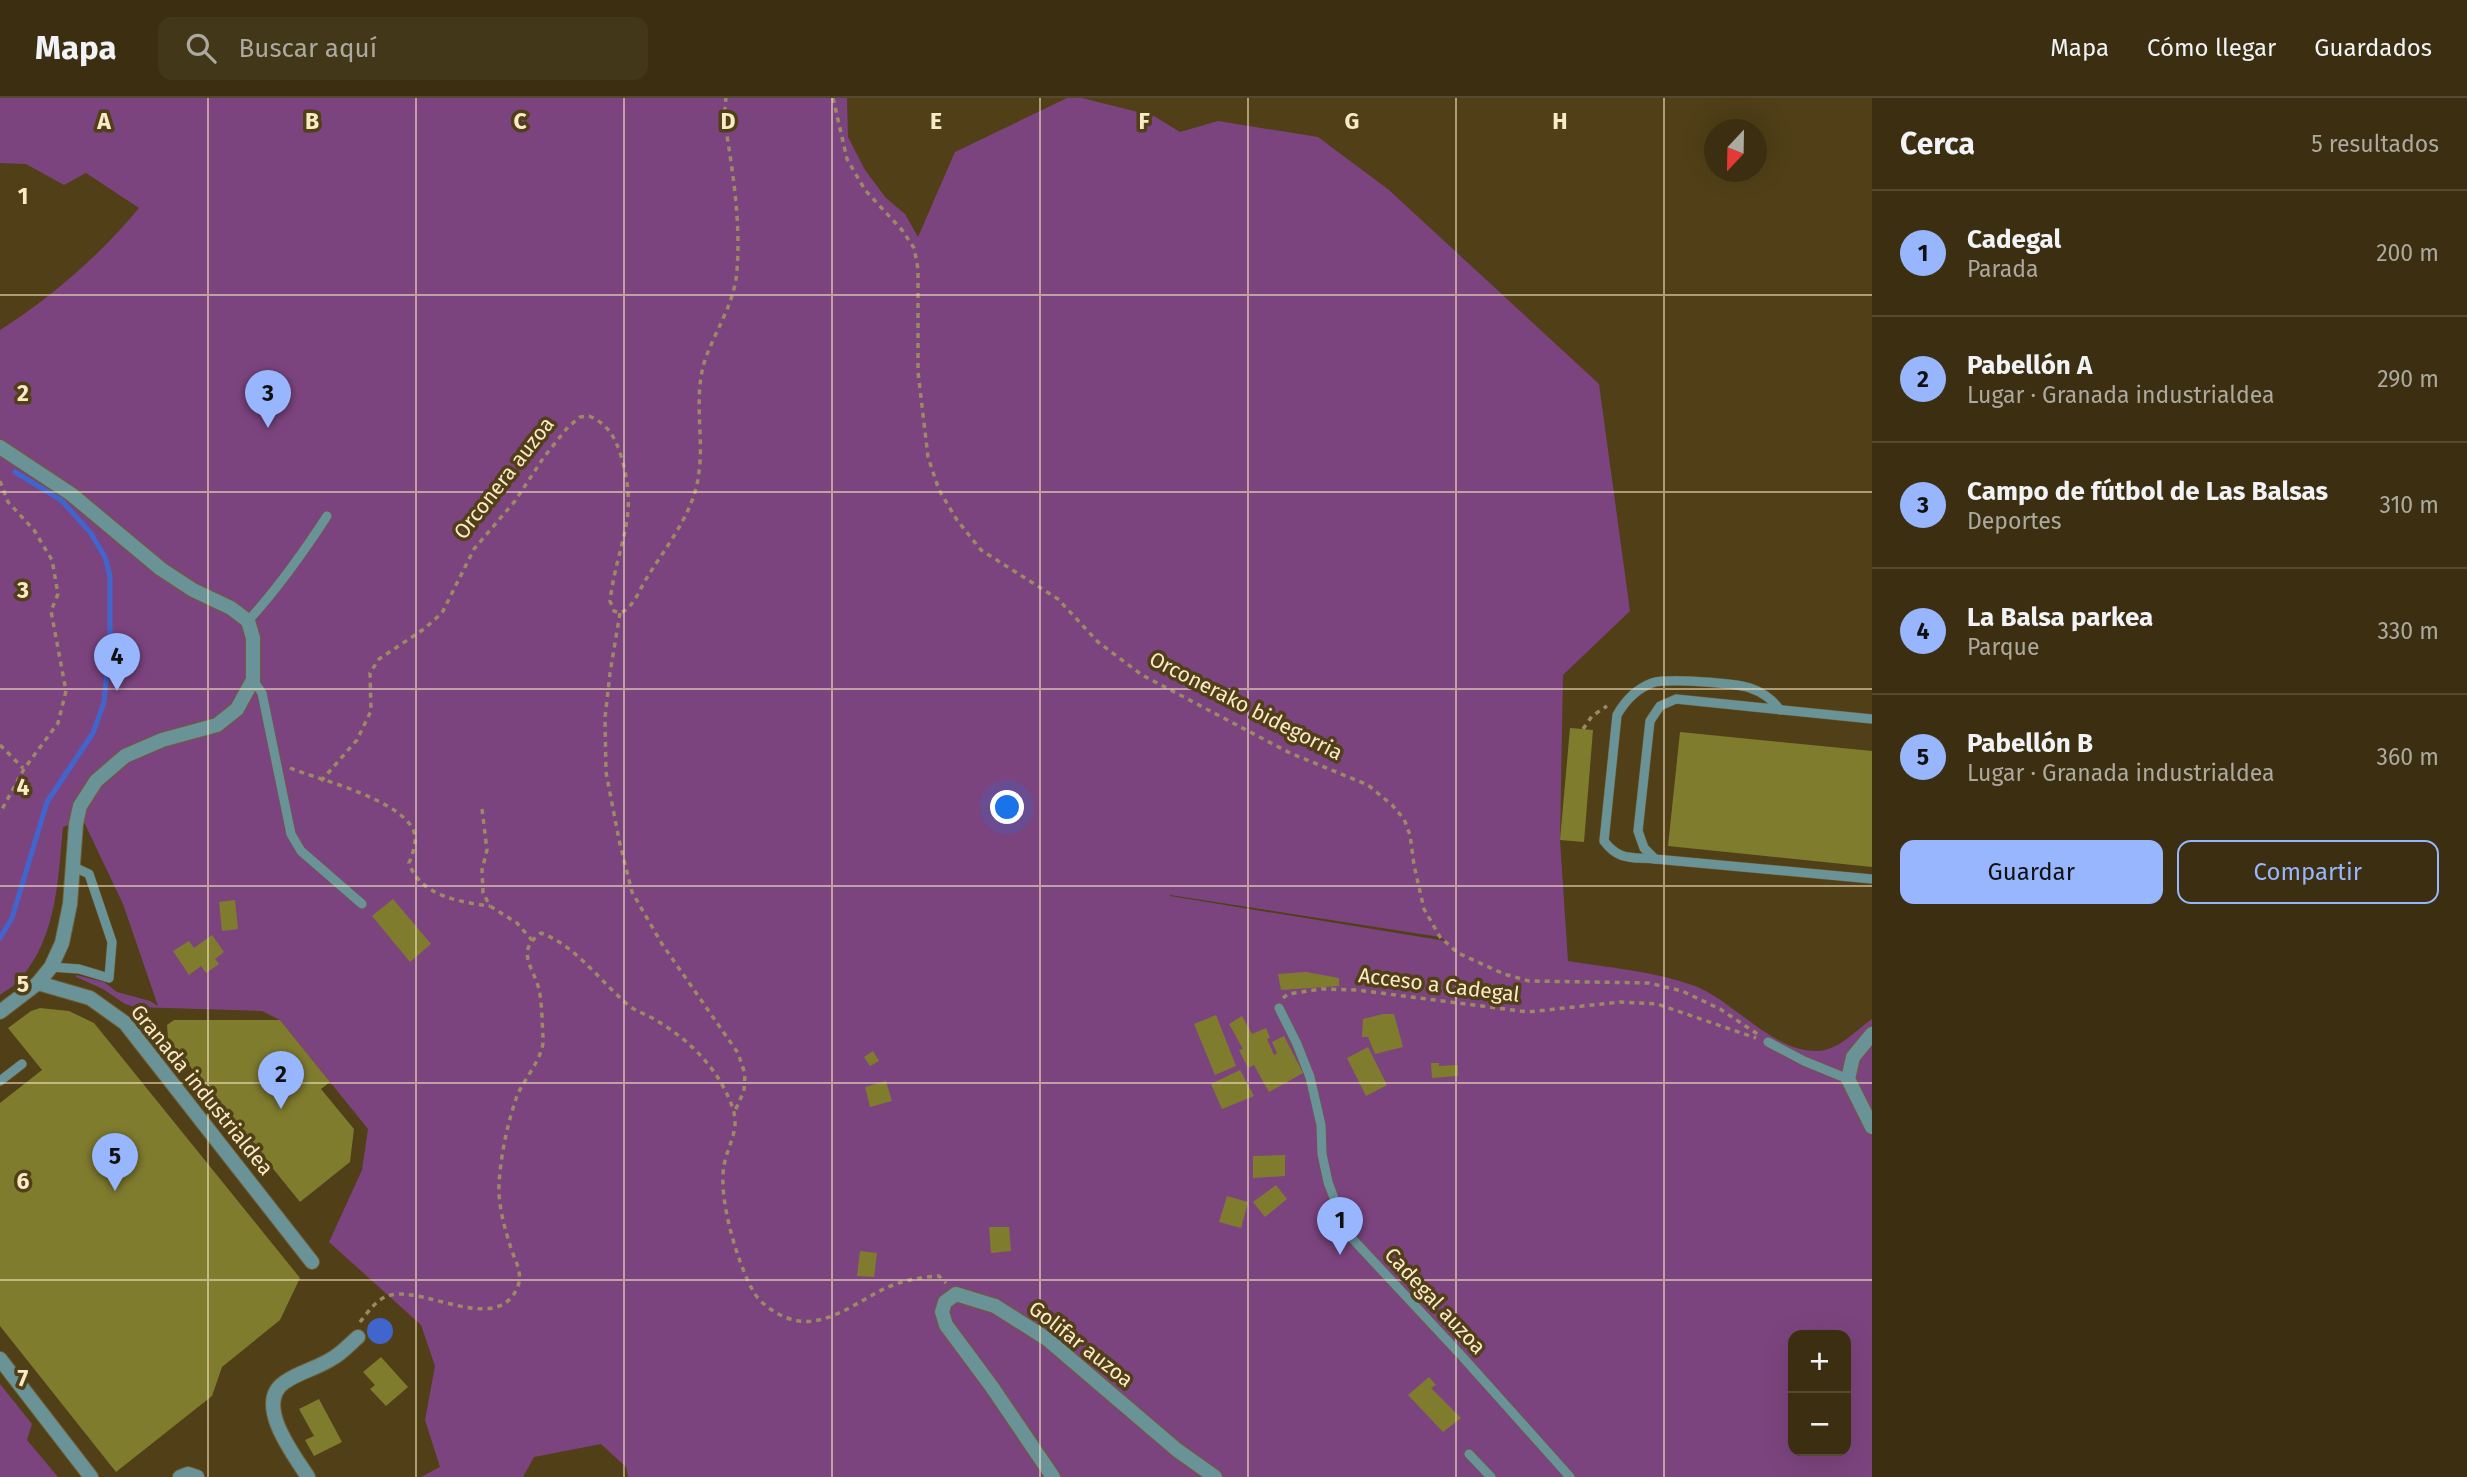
<!DOCTYPE html>
<html lang="es">
<meta charset="utf-8">
<style>
:root{--surface:#3c2f11;--page:#43371a;--text:#f1f3f6;--muted:#aca99f;--line:#554a31;--accent:#97b6fd}
body{margin:0;font-family:"Fira Sans",sans-serif;background:var(--page);color:var(--text)}
.controls{position:absolute;right:21px;bottom:21px;display:grid;overflow:hidden;border-radius:14px;box-shadow:0 7px 28px #0002}
.controls button{width:63px;height:63px;display:grid;place-items:center;padding:0;border:0;border-bottom:2px solid var(--line);background:var(--surface);color:var(--text);font:35px sans-serif}
.compass{position:absolute;left:1704px;top:21px;width:63px;height:63px;border-radius:50%;background:var(--surface);box-shadow:0 7px 28px #0002;rotate:202deg}
.you{position:absolute;left:1008px;top:710px;width:24px;height:24px;margin:-18px;border:5px solid #fff;border-radius:50%;background:#1a73e8;box-shadow:0 0 0 10px #1a73e833}
.badge{display:grid;place-items:center;width:46px;height:46px;border-radius:50%;background:var(--accent);color:#111;font-size:23px;font-weight:700}
.pin{position:absolute;translate:-50% -58px;filter:drop-shadow(0 2px 4px #0008)}
.pin::after{content:'';position:absolute;top:37px;width:24px;height:21px;background:inherit;clip-path:polygon(0 0,100% 0,50% 100%)}
.list{margin:0;padding:0;list-style:none}
h2{display:flex;justify-content:space-between;align-items:center;height:91px;margin:0;padding:0 28px;font-size:30px}
h2 small{font-size:23px;font-weight:400;color:var(--muted)}
.list li{display:grid;grid-template-columns:46px 1fr auto;gap:21px;align-items:center;box-sizing:border-box;height:126px;padding:0 28px;border-top:2px solid var(--line)}
.list b{display:block;font-size:26px;white-space:nowrap}
.list p{margin:0;font-size:23px;white-space:nowrap;color:var(--muted)}
.list em{font-size:23px;font-style:normal;color:var(--muted)}
.actions{display:flex;gap:14px;padding:21px 28px}
.actions a{flex:1;padding:16px 0;border:2px solid var(--accent);border-radius:14px;text-align:center;font-size:24px;color:var(--accent)}
.actions .main{background:var(--accent);color:#111}
.icon{flex:none;width:38px;height:38px;fill:none;stroke:currentColor;stroke-width:2;stroke-linecap:round;stroke-linejoin:round}
.map{position:relative;flex:none;width:1872px;height:1379px;overflow:hidden}
header{display:flex;align-items:center;gap:42px;box-sizing:border-box;height:98px;padding:0 35px;background:var(--surface);border-bottom:2px solid var(--line)}
header strong{font-size:33px}
nav{display:flex;gap:38px;margin-inline-start:auto;font-size:24px}
.search{width:490px;height:63px;background:var(--page);display:flex;align-items:center;gap:18px;box-sizing:border-box;padding:0 24px;border-radius:14px;color:var(--muted);font-size:26px}
main{display:flex}
aside{flex:1;background:var(--surface)}
.map>svg:first-child{display:block}
.green{fill:#7c447e;fill-rule:evenodd}
.water{fill:#4065cc}
.lines{fill:none;stroke-linecap:round;stroke-linejoin:round}
.stream{stroke:#4065cc;stroke-width:5}
.building{fill:#807c2e}
.lane-casing{stroke:#6f5e36;stroke-width:10}
.street-casing{stroke:#6f5e36;stroke-width:16}
.path{stroke:#9b8a64;stroke-width:3.5;stroke-dasharray:5 5;stroke-linecap:butt}
.lane{stroke:#6a9398;stroke-width:9}
.street{stroke:#6a9398;stroke-width:14}
.grid{fill:none;stroke:#fbeac6;stroke-width:2;stroke-opacity:0.55}
.labels{text-anchor:middle;stroke-width:7;stroke-linejoin:round;paint-order:stroke}
.street-label{font-size:21px;fill:#fbeac6;stroke:#503f17}
.grid-label{font-size:23px;text-anchor:middle;font-weight:bold;fill:#fbeac6;stroke:#503f17;stroke-width:7;stroke-linejoin:round;paint-order:stroke}
</style>
<header>
<strong>Mapa</strong>
<div class="search"><svg class="icon" aria-label="search" viewBox="0 0 24 24"><circle cx="10" cy="10" r="6"/><path d="M15 15l6 6"/></svg>Buscar aquí</div>
<nav><a>Mapa</a><a>Cómo llegar</a><a>Guardados</a></nav>
</header>
<main>
<div class="map">
<svg width="1872" height="1379" viewBox="0 0 1872 1379">
<rect width="100%" height="100%" fill="#503f17"/>
<g class="green">
<path d="M0,0h847l1,39 17,33 21,28 19,16 13,23 37,-85 112,-54h15l72,18 26,16 38,-11 100,16 71,53 210,194 31,227 -67,64 -3,165 8,121c42,7 86,10 127,25 40,16 78,66 122,65 21,0 39,-21 55,-32v458h-1244l-2,-10 -25,-23 -67,13 -11,20h-102l19,-10 -15,-47 10,-54 -14,-41 -92,-83 33,-72 6,-41 -88,-109 -18,-9 -127,-4 -10,-3 -22,-15 -27,-12v-2l28,7 13,10 33,9 8,5 -35,-102 -40,-84 -20,7c-5,52 -6,109 -42,151 -5,7 -14,12 -21,17v-665c52,-33 100,-75 139,-122l-53,-35 -22,12 -38,-21 -26,-1zM1170,797l270,42 6,4 -276,-45zM1793,1237h53v116h-53z"/>
<path d="M0,1286l32,40 -5,16 31,37h-58z"/>
</g>
<circle class="water" cx="380" cy="1233" r="13"/>
<g class="lines">
<path class="stream" d="M0,840l12,-20 35,-116 46,-69 11,-31 6,-64v-62l-5,-19 -15,-25 -29,-32 -46,-28"/>
</g>
<g class="building">
<path d="M1570,630l23,2 -9,112 -24,-2z"/>
<path d="M1680,634l192,19v116l-204,-21z"/>
<path d="M393,801l38,45 -21,18 -38,-46z"/>
<path d="M235,802l3,29 -16,2 -3,-29z"/>
<path d="M212,837l12,17 -9,7 4,5 -13,9 -5,-7 -12,9 -16,-24 16,-10 5,7z"/>
<path d="M1306,874l33,6v8l-58,4 -3,-16z"/>
<path d="M40,910l29,3 25,12 206,255 -20,42 -58,47 -10,29 -96,76 -116,-146v-223l42,-33 -34,-42 23,-17z"/>
<path d="M1383,916h11l9,33 -28,7 -7,-17h-6l1,-18z"/>
<path d="M1216,917l20,51 -21,9 -21,-51z"/>
<path d="M1242,918l10,18 14,-6 4,10 -3,1 7,16 3,-2 -5,-11 12,-6 19,37 -34,19 -15,-27 -6,3 -9,-18 4,-1 -14,-25z"/>
<path d="M174,922h106l50,62 -9,7 33,40 -4,33 -50,40 -132,-163 -1,-14z"/>
<path d="M1368,949l19,38 -21,11 -19,-38z"/>
<path d="M873,953l6,10 -9,5 -6,-9z"/>
<path d="M1431,965h8v3l19,-1v11l-26,2z"/>
<path d="M1240,972l14,26 -32,13 -11,-25z"/>
<path d="M886,983l6,20 -22,6 -5,-20z"/>
<path d="M1285,1057v21l-32,2v-22z"/>
<path d="M1276,1087l11,14 -22,18 -12,-15z"/>
<path d="M1227,1098l21,6 -7,26 -22,-6z"/>
<path d="M989,1129h20l2,24 -20,2z"/>
<path d="M860,1153l17,2 -3,24 -17,-1z"/>
<path d="M381,1259l27,30 -22,19 -16,-17 5,-4 -12,-13z"/>
<path d="M1429,1279l7,8 -5,3 30,30 -18,14 -35,-37z"/>
<path d="M319,1301l23,43 -28,14 -9,-16 9,-4 -15,-27z"/>
</g>
<g class="lines">
<g class="lane-casing">
<g id="lane">
<path d="M248,523c30,-33 55,-68 79,-105"/>
<path d="M253,582l9,13 29,141 10,17 61,53"/>
<path d="M1872,621l-196,-20 -16,7 -10,15 -12,110 6,17 11,11 217,20"/>
<path d="M1655,761c-24,-2 -36,2 -51,-18l13,-126c8,-14 19,-26 35,-32 14,-5 83,0 98,5 12,4 23,12 30,22"/>
<path d="M51,869l28,2 30,9 3,-36 -23,-68 -15,-7"/>
<path d="M1279,910l18,36 13,33 11,48 1,29 6,28 19,51 112,120 111,124"/>
<path d="M1768,944l36,19 44,18"/>
<path d="M0,983l22,-17"/>
<path d="M1469,1356l22,23"/>
</g>
</g>
<g class="street-casing">
<g id="street">
<path d="M0,349l71,47 90,75 32,21 38,18 17,13 5,17v42l-16,29 -20,16 -55,15 -37,16 -29,25 -16,25 -4,18 -6,80 -8,39 -11,24 -13,16 -38,29"/>
<path d="M38,885l52,15 35,25 187,239"/>
<path d="M1872,936l-19,23 -5,22 24,48"/>
<path d="M0,1261l91,118"/>
<path d="M180,1379l8,-3 9,3"/>
<path d="M308,1379c-14,-22 -55,-74 -23,-95 14,-10 33,-14 48,-24 9,-5 17,-14 25,-21"/>
<path d="M1053,1379l-61,-90 -46,-62 -4,-13 3,-10 11,-8 39,12 52,33 130,111 38,27"/>
</g>
</g>
<g class="path">
<path d="M833,0l14,61 18,31 37,40 12,18 4,21v103l10,85 11,33 18,30 24,30 77,49 40,43 44,33 148,78 78,32 24,20 12,14 6,16 4,30 10,44 16,28 18,16 46,21 25,7 120,2 33,8 38,18 39,26"/>
<path d="M0,383l8,21 26,28 18,30 6,34 -7,17 15,80 -8,32 -34,46 -24,44"/>
<path d="M620,515l-10,60 -5,45 1,54 13,68 13,52 30,52 76,109 7,21 -1,17 -10,22"/>
<path d="M1583,631l9,-13 15,-10"/>
<path d="M0,647l23,23"/>
<path d="M290,670c30,12 113,32 124,64 3,10 -1,21 -5,31 11,33 51,39 81,43"/>
<path d="M321,683l36,-41 14,-29 -1,-38 9,-14 45,-30 18,-16 32,-64 41,-48 29,-44 24,-30 12,-10 9,-1c19,8 26,21 32,40 19,62 -4,87 -11,145l4,10 6,2c15,-6 19,-24 28,-37 20,-32 47,-65 51,-104 5,-37 -6,-75 6,-112 10,-29 30,-57 32,-90 4,-51 -5,-103 -13,-153l2,-19"/>
<path d="M482,711l5,41 -5,20 1,23 7,13 27,17 15,17"/>
<path d="M1283,900l5,-4 34,-5 35,1 171,22 92,-10 37,2 99,34"/>
<path d="M360,1224c9,-11 17,-24 31,-27 36,-8 108,41 127,-9 5,-16 -4,-26 -8,-41 -6,-19 -12,-41 -11,-62 2,-28 8,-58 17,-84 6,-19 29,-41 27,-62 -1,-15 -1,-34 -4,-48 -6,-22 -24,-38 2,-56 35,13 58,47 86,71 9,8 22,11 32,18 34,21 61,49 74,87 7,22 -6,37 -9,57 -6,32 13,95 28,123 7,15 30,30 47,32 32,4 62,-22 89,-34 17,-7 33,-10 51,-11l7,7"/>
</g>
<use href="#lane" class="lane"/>
<use href="#street" class="street"/>
</g>
<path class="grid" d="M208,0v1379M416,0v1379M624,0v1379M832,0v1379M1040,0v1379M1248,0v1379M1456,0v1379M1664,0v1379M0,197h1872M0,394h1872M0,591h1872M0,788h1872M0,985h1872M0,1182h1872"/>
<g class="labels">
<g class="street-label">
<text transform="translate(504 380) rotate(-52)" y="7">Orconera auzoa</text>
<text transform="translate(1246 608) rotate(27)" y="7">Orconerako bidegorria</text>
<text transform="translate(1439 887) rotate(7)" y="7">Acceso a Cadegal</text>
<text transform="translate(202 992) rotate(51)" y="7">Granada industrialdea</text>
<text transform="translate(1435 1203) rotate(47)" y="7">Cadegal auzoa</text>
<text transform="translate(1081 1246) rotate(38)" y="7">Golifar auzoa</text>
</g>
</g>
<g class="grid-label">
<text x="104" y="31">A</text>
<text x="312" y="31">B</text>
<text x="520" y="31">C</text>
<text x="728" y="31">D</text>
<text x="936" y="31">E</text>
<text x="1144" y="31">F</text>
<text x="1352" y="31">G</text>
<text x="1560" y="31">H</text>
<text x="23" y="106">1</text>
<text x="23" y="303">2</text>
<text x="23" y="500">3</text>
<text x="23" y="697">4</text>
<text x="23" y="894">5</text>
<text x="23" y="1091">6</text>
<text x="23" y="1288">7</text>
</g>
</svg>
<div class="controls">
<button>+</button>
<button>−</button>
</div>
<svg class="compass" viewBox="-18 -18 36 36"><path d="M0-13l5 13h-10z" fill="#e53935"/><path d="M0 13l5-13h-10z" fill="#aca99f"/></svg>
<div class="you"></div>
<div class="pin badge" style="left:1340px;top:1157px">1</div>
<div class="pin badge" style="left:281px;top:1011px">2</div>
<div class="pin badge" style="left:268px;top:330px">3</div>
<div class="pin badge" style="left:117px;top:593px">4</div>
<div class="pin badge" style="left:115px;top:1093px">5</div>
</div>
<aside>
<h2>Cerca<small>5 resultados</small></h2>
<ul class="list">
<li><span class="badge">1</span><div><b>Cadegal</b><p>Parada</p></div><em>200 m</em></li>
<li><span class="badge">2</span><div><b>Pabellón A</b><p>Lugar · Granada industrialdea</p></div><em>290 m</em></li>
<li><span class="badge">3</span><div><b>Campo de fútbol de Las Balsas</b><p>Deportes</p></div><em>310 m</em></li>
<li><span class="badge">4</span><div><b>La Balsa parkea</b><p>Parque</p></div><em>330 m</em></li>
<li><span class="badge">5</span><div><b>Pabellón B</b><p>Lugar · Granada industrialdea</p></div><em>360 m</em></li>
</ul>
<div class="actions"><a class="main">Guardar</a><a>Compartir</a></div>
</aside>
</main>
